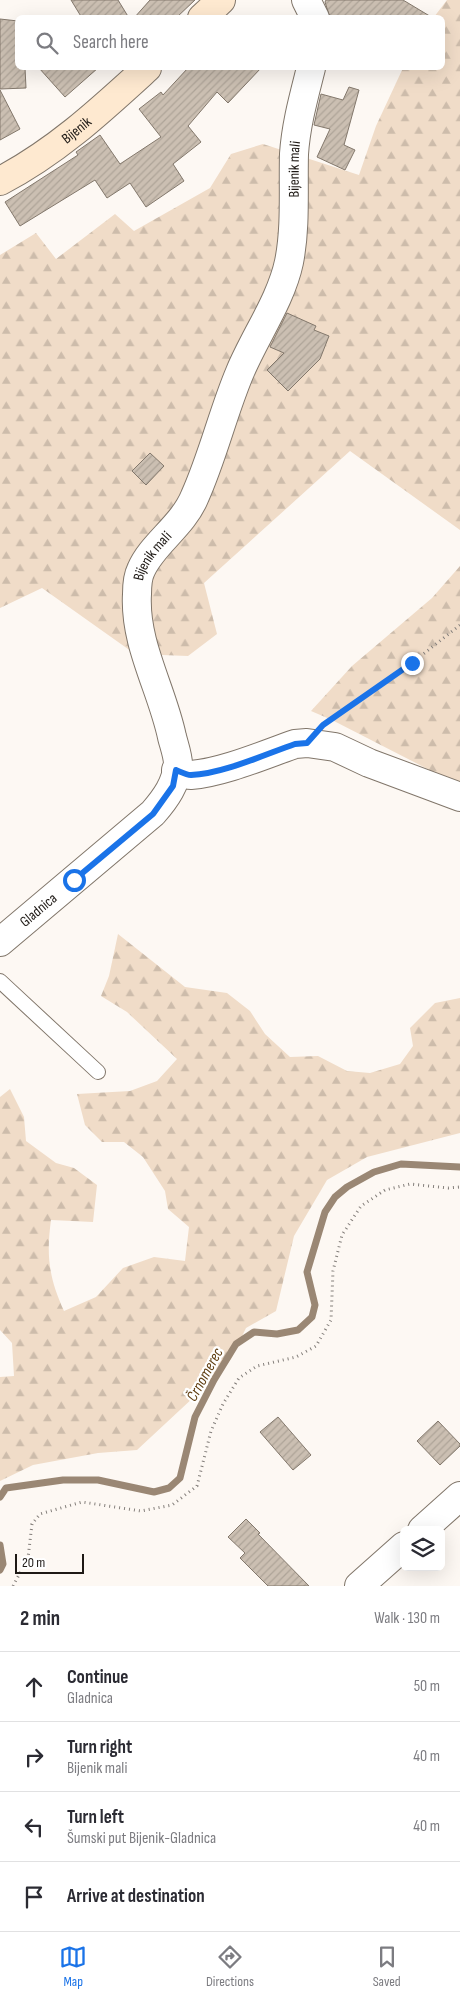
<!DOCTYPE html>
<meta charset="utf-8">
<style>
:root{--surface:#fff;--page:#f2f2f3;--text:#2b2b33;--muted:#7c7c81;--line:#e1e1e2;--accent:#1a73e8}
body{margin:0;font-family:"Sofia Sans Condensed",sans-serif;background:var(--page);color:var(--text)}
.controls{position:absolute;right:15px;bottom:15px;display:grid;overflow:hidden;border-radius:8px;box-shadow:0 5px 20px #0002}
.controls button{width:45px;height:45px;display:grid;place-items:center;padding:0;border:0;border-bottom:1px solid var(--line);background:var(--surface);color:var(--text);font:25px sans-serif}
.scale{position:absolute;left:15px;bottom:12px;width:69px;box-sizing:border-box;padding-left:5px;border:2px solid #1e1915;border-top:0;font-size:14px;line-height:18px;white-space:nowrap;color:#1e1915;-webkit-text-stroke:4px #fff;paint-order:stroke}
.stop{position:absolute;width:15px;height:15px;margin:-11px;border:4px solid #1a73e8;border-radius:50%;background:#fff}
.stop.end{background:#1a73e8;border-color:#fff;box-shadow:0 1px 5px #0008}
.list{margin:0;padding:0;list-style:none}
h2{display:flex;justify-content:space-between;align-items:center;height:65px;margin:0;padding:0 20px;font-size:21px}
h2 small{font-size:16px;font-weight:400;color:var(--muted)}
.list li{display:grid;grid-template-columns:32px 1fr auto;gap:15px;align-items:center;box-sizing:border-box;height:70px;padding:0 20px;border-top:1px solid var(--line)}
.list b{display:block;font-size:19px;white-space:nowrap}
.list p{margin:0;font-size:16px;white-space:nowrap;color:var(--muted)}
.list em{font-size:16px;font-style:normal;color:var(--muted)}
.icon{flex:none;width:28px;height:28px;fill:none;stroke:currentColor;stroke-width:2;stroke-linecap:round;stroke-linejoin:round}
.map{position:relative;flex:none;width:460px;height:1586px;overflow:hidden}
.search{position:absolute;background:var(--surface);box-shadow:0 5px 20px #0002;left:15px;right:15px;top:15px;height:55px;display:flex;align-items:center;gap:12px;box-sizing:border-box;padding:0 18px;border-radius:8px;color:var(--muted);font-size:19px}
.sheet{height:345px;background:var(--surface)}
nav{display:flex;justify-content:space-around;align-items:center;box-sizing:border-box;height:70px;border-top:1px solid var(--line);background:var(--surface);font-size:14px;color:var(--muted)}
nav a{display:grid;justify-items:center;gap:2px}
nav .on{color:var(--accent)}
.map>svg:first-child{display:block}
.forest{fill:url(#forest-firs)}
.lines{fill:none;stroke-linecap:round;stroke-linejoin:round}
.stream{stroke:#9a8774;stroke-width:7}
.building{fill:url(#building-hatch);stroke:#83786c}
.lane-casing{stroke:#81766a;stroke-width:16}
.street-casing{stroke:#81766a;stroke-width:30}
.secondary-casing{stroke:#81766a;stroke-width:30}
.path{stroke:#837e7a;stroke-width:3;stroke-dasharray:1 4;stroke-linecap:butt}
.lane{stroke:#fff;stroke-width:14}
.street{stroke:#fff;stroke-width:28}
.secondary{stroke:#fee9d0;stroke-width:28}
.route{stroke:#1a73e8;stroke-width:6}
.labels{text-anchor:middle;stroke-width:4.5;stroke-linejoin:round;paint-order:stroke}
.street-label{font-size:15px;fill:#1e1915;stroke:#fff}
.water-label{font-size:16px;font-style:italic;fill:#603e11;stroke:#fff}
</style>
<div class="map">
<svg width="460" height="1586" viewBox="0 0 460 1586">
<defs>
<pattern id="forest-firs" width="22" height="20" patternUnits="userSpaceOnUse" patternTransform="scale(1.25)"><rect width="22" height="20" fill="#f0dcc8"/><path d="M5 1l3.5 6h-7zM16 11l3.5 6h-7z" fill="#cdbcab"/></pattern>
<pattern id="building-hatch" width="6" height="6" patternUnits="userSpaceOnUse" patternTransform="scale(1.25)"><rect width="6" height="6" fill="#cbbfb2"/><path d="M-1 1l2-2M0 6l6-6M5 7l2-2" fill="none" stroke="#aea498"/></pattern>
</defs>
<rect width="100%" height="100%" fill="#fdf8f3"/>
<g class="forest">
<path d="M447,0h13v530l-110,-79 -146,132 13,51 -29,22 -53,-2 -93,-66 -42,20v-353l36,-22 20,26 59,-45 19,17 76,-43 21,-34 32,-10 96,31 17,-49 27,-58h39v-50l-8,-1z"/>
<path d="M460,566v217l-9,-2 -119,-61 -21,-9 41,-45 80,-68z"/>
<path d="M118,934l67,53 42,6 23,18 15,23 25,23 28,-1 29,15 23,2 30,-9 13,-18 -3,-18 25,-25 25,-5v135l-93,24 -40,23 -33,56 -18,75 -30,17 -15,31 -22,24 -72,67 -39,3 -65,12 -33,16v-104l14,-1 -2,-33 -12,-13v-233l10,-8 14,28 2,24 30,22 18,5 23,17 -4,37 -42,-2c-5,36 -2,58 13,91l32,-14 27,-29 31,-11 31,4 4,-34 -21,-18 -3,-18 -22,-34 -19,-15h-22l-17,-17 -8,-31 53,-3 27,-10 20,-22 -50,-47 -26,-16 8,-20z"/>
</g>
<g class="lines">
<g class="stream">
<path d="M0,1497l6,-9 57,-8h35l56,12 15,-4 11,-10 15,-61 19,-37 22,-36 18,-12 23,2 21,-4 14,-13 3,-12 -8,-33 18,-60 10,-15 12,-10 27,-15 27,-8 59,3"/>
<path d="M0,1545l3,19 -3,6"/>
</g>
</g>
<g class="building">
<path d="M71,0h47l11,18h-47z"/>
<path d="M150,0h45l-19,18h-42z"/>
<path d="M326,0h77l30,18h-103l-5,-16z"/>
<path d="M0,19l18,2v47h7l1,20 -26,1z"/>
<path d="M39,68h59l-33,29z"/>
<path d="M188,68h73l-33,35 -11,-11 -29,34 13,16 -28,22 11,17 -38,26 -16,-24 -23,15 -12,-18 -75,46 -15,-24 73,-47 -2,-3 24,-17 20,29 41,-27 -22,-28 22,-17 2,3z"/>
<path d="M349,87l10,3 -15,55 11,5 -10,20 -28,-13 13,-28 -16,-4 7,-31 22,6z"/>
<path d="M0,90l20,39 -20,11z"/>
<path d="M287,313l29,13 -2,4 15,6 -9,23 -32,32 -21,-21 17,-17 -14,-6z"/>
<path d="M150,453l14,13 -18,19 -14,-14z"/>
<path d="M278,1417l33,38 -18,15 -33,-38z"/>
<path d="M438,1421l22,23v2l-20,19 -23,-24z"/>
<path d="M246,1519l14,14 -2,1 51,52h-41l-28,-28 5,-5 -17,-16z"/>
</g>
<g class="lines">
<g class="lane-casing">
<path id="lane" d="M0,981l98,91"/>
</g>
<g class="street-casing">
<g id="street">
<path d="M306,0l9,18"/>
<path d="M176,770c5,2 10,5 15,5 31,-2 75,-21 104,-31l12,-1 28,4 34,16 91,34"/>
<path id="s1" d="M0,942l153,-129c13,-15 23,-29 25,-49 0,-8 -4,-19 -6,-27 -10,-48 -38,-93 -35,-143 0,-7 1,-18 4,-24 11,-26 42,-44 54,-74 18,-40 28,-84 45,-124 15,-36 41,-72 49,-110 7,-35 4,-73 5,-108 2,-30 10,-58 17,-86"/>
<path d="M422,1530l38,-34"/>
<path d="M359,1586l45,-40"/>
</g>
</g>
<g class="secondary-casing">
<g id="secondary">
<path d="M202,18l19,-18"/>
<path id="s2" d="M0,181c56,-29 101,-71 147,-113"/>
</g>
</g>
<g class="path">
<path d="M330,720l82,-57 48,-38"/>
<path d="M13,1586l15,-28 4,-34 8,-10 42,-12 59,9 31,-6 25,-19 14,-55 12,-27 16,-26 18,-12 39,-9 20,-11 15,-26 2,-49 9,-36 19,-29 24,-16 25,-6 38,4 12,-1"/>
</g>
<use href="#lane" class="lane"/>
<use href="#street" class="street"/>
<use href="#secondary" class="secondary"/>
</g>
<g class="lines">
<path class="route" d="M74,880l79,-66 20,-28 3,-16c5,2 10,5 15,5 31,-1 75,-21 104,-31l12,-1 16,-18 89,-62"/>
</g>
<g class="labels">
<g class="street-label">
<text dy="5" stroke="none"><textPath href="#s2" startOffset="92">Bijenik</textPath></text>
<text dy="5" stroke="none"><textPath href="#s1" startOffset="894">Bijenik mali</textPath></text>
<text dy="5" stroke="none"><textPath href="#s1" startOffset="474">Bijenik mali</textPath></text>
<text dy="5" stroke="none"><textPath href="#s1" startOffset="50">Gladnica</textPath></text>
</g>
<g class="water-label">
<text transform="translate(204 1374) rotate(-61)" y="6">Črnomerec</text>
</g>
</g>
</svg>
<div class="controls">
<button><svg class="icon" aria-label="layers" viewBox="0 0 24 24"><path d="M12 4l9 5-9 5-9-5zM3 14l9 5 9-5"/></svg></button>
</div>
<div class="scale">20 m</div>
<div class="stop" style="left:74px;top:880px"></div>
<div class="stop end" style="left:412px;top:663px"></div>
<div class="search"><svg class="icon" aria-label="search" viewBox="0 0 24 24"><circle cx="10" cy="10" r="6"/><path d="M15 15l6 6"/></svg>Search here</div>
</div>
<section class="sheet">
<h2>2 min<small>Walk · 130 m</small></h2>
<ul class="list">
<li><svg class="icon" aria-label="ahead" viewBox="0 0 24 24"><path d="M12 20V5M6 11l6-6 6 6"/></svg><div><b>Continue</b><p>Gladnica</p></div><em>50 m</em></li>
<li><svg class="icon" aria-label="right" viewBox="0 0 24 24"><path d="M7 20v-9h11M14 6l5 5-5 5"/></svg><div><b>Turn right</b><p>Bijenik mali</p></div><em>40 m</em></li>
<li><svg class="icon" aria-label="left" viewBox="0 0 24 24"><path d="M17 20v-9H6M10 6l-5 5 5 5"/></svg><div><b>Turn left</b><p>Šumski put Bijenik-Gladnica</p></div><em>40 m</em></li>
<li><svg class="icon" aria-label="arrive" viewBox="0 0 24 24"><path d="M6 21V4h12l-3 4 3 4H6"/></svg><div><b>Arrive at destination</b></div></li>
</ul>
</section>
<nav>
<a class="on"><svg class="icon" aria-label="map" viewBox="0 0 24 24"><path d="M3 6l6-2 6 2 6-2v14l-6 2-6-2-6 2zM9 4v14M15 6v14"/></svg>Map</a>
<a><svg class="icon" aria-label="directions" viewBox="0 0 24 24"><path d="M12 3l9 9-9 9-9-9zM9 14v-3h6M13 9l2 2-2 2"/></svg>Directions</a>
<a><svg class="icon" aria-label="saved" viewBox="0 0 24 24"><path d="M7 4h10v16l-5-4-5 4z"/></svg>Saved</a>
</nav>
